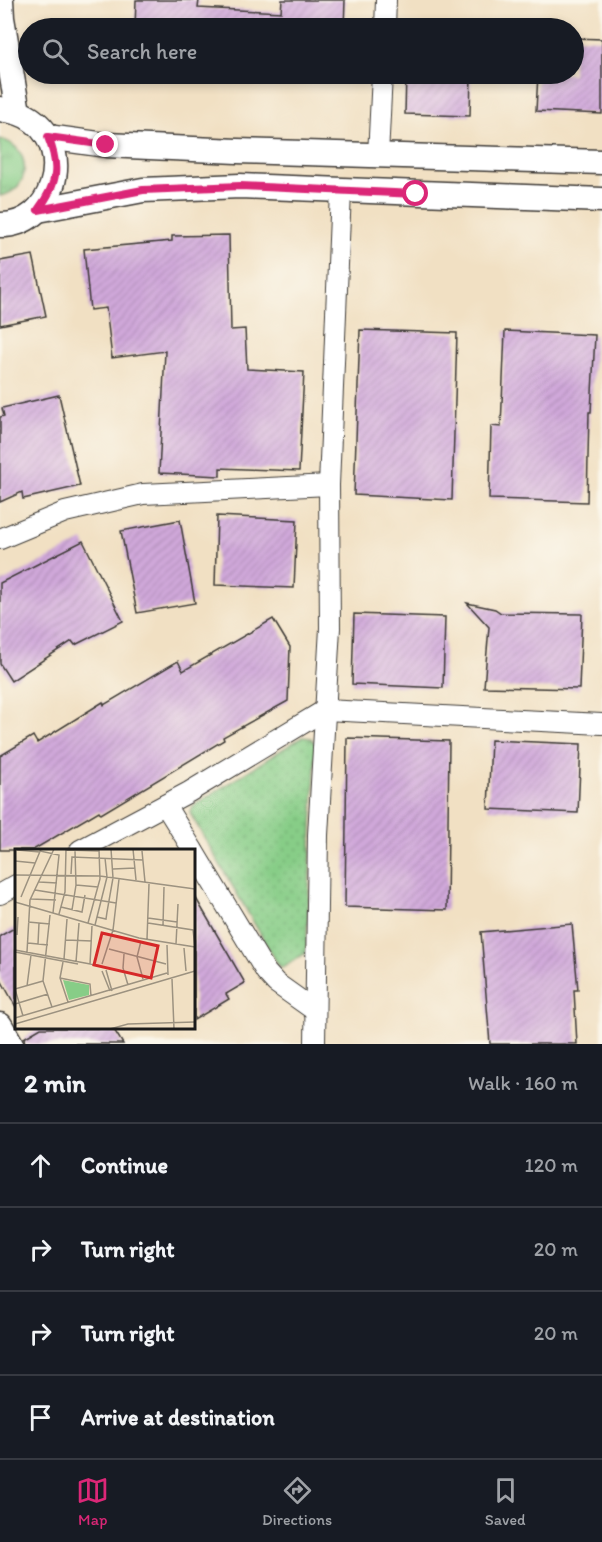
<!DOCTYPE html>
<meta charset="utf-8">
<style>
:root{--surface:#171b24;--page:#20242c;--text:#f1f3f6;--muted:#9ea1a6;--line:#363941;--accent:#db2777}
body{margin:0;font-family:Itim,sans-serif;background:var(--page);color:var(--text)}
.stop{position:absolute;width:18px;height:18px;margin:-14px;border:4px solid #db2777;border-radius:50%;background:#fff}
.stop.end{background:#db2777;border-color:#fff;box-shadow:0 2px 6px #0008}
.list{margin:0;padding:0;list-style:none}
h2{display:flex;justify-content:space-between;align-items:center;height:78px;margin:0;padding:0 24px;font-size:26px}
h2 small{font-size:20px;font-weight:400;color:var(--muted)}
.list li{display:grid;grid-template-columns:39px 1fr auto;gap:18px;align-items:center;box-sizing:border-box;height:84px;padding:0 24px;border-top:2px solid var(--line)}
.list b{display:block;font-size:22px;white-space:nowrap}
.list em{font-size:20px;font-style:normal;color:var(--muted)}
.icon{flex:none;width:33px;height:33px;fill:none;stroke:currentColor;stroke-width:2;stroke-linecap:round;stroke-linejoin:round}
.map{position:relative;flex:none;width:602px;height:1044px;overflow:hidden}
.search{position:absolute;background:var(--surface);box-shadow:0 3px 9px #0003;left:18px;right:18px;top:18px;height:66px;display:flex;align-items:center;gap:15px;box-sizing:border-box;padding:0 21px;border-radius:33px;color:var(--muted);font-size:22px}
.sheet{height:414px;background:var(--surface)}
nav{display:flex;justify-content:space-around;align-items:center;box-sizing:border-box;height:84px;border-top:2px solid var(--line);background:var(--surface);font-size:16px;color:var(--muted)}
nav a{display:grid;justify-items:center;gap:3px}
nav .on{color:var(--accent)}
.map>svg:first-child{display:block}
.grass{fill:url(#grass-tufts);stroke:#527452;stroke-width:1.5}
.park{fill:url(#park-dots);stroke:#527452;stroke-width:1.5}
.building{fill:url(#building-hatch)}
.lines{fill:none;stroke-linecap:round;stroke-linejoin:round}
.minor-casing{stroke:#3c3935;stroke-width:22}
.tertiary-casing{stroke:#3c3935;stroke-width:27}
.minor{stroke:#fff;stroke-width:20}
.tertiary{stroke:#fff;stroke-width:24}
.route{stroke:#db2777;stroke-width:8}
.inset-road{fill:none;stroke:#9c9280;stroke-width:1.5}
.view{fill:#d62828;fill-opacity:0.15;stroke:#d62828;stroke-width:3}
.inset-edge{fill:none;stroke:#1c1c1c;stroke-width:3}
</style>
<div class="map">
<svg width="602" height="1044" viewBox="0 0 602 1044">
<defs>
<pattern id="grass-tufts" width="24" height="20" patternUnits="userSpaceOnUse" patternTransform="scale(1.5)"><rect width="24" height="20" fill="#87cd87"/><path d="M3 7l-1-3M5 7V3M7 7l1-3M15 17l-1-3M17 17v-4M19 17l1-3" fill="none" stroke="#74af74"/></pattern>
<pattern id="park-dots" width="8" height="8" patternUnits="userSpaceOnUse" patternTransform="scale(1.5)"><rect width="8" height="8" fill="#87cd87"/><path d="M2 2h.1M6 6h.1" fill="none" stroke="#74af74" stroke-width="1.8" stroke-linecap="round"/></pattern>
<pattern id="building-hatch" width="6" height="6" patternUnits="userSpaceOnUse" patternTransform="scale(1.5)"><rect width="6" height="6" fill="#d0a8da"/><path d="M-1 1l2-2M0 6l6-6M5 7l2-2" fill="none" stroke="#b290ba"/></pattern>
</defs>
<rect width="100%" height="100%" fill="#fbf7ec"/>
<filter id="ink" filterUnits="userSpaceOnUse"><feTurbulence type="fractalNoise" baseFrequency=".0167" numOctaves="2"/><feDisplacementMap in="SourceGraphic" scale="12" xChannelSelector="R" yChannelSelector="G"/><feConvolveMatrix kernelMatrix="1 2 1 2 8 2 1 2 1" color-interpolation-filters="sRGB"/></filter>
<filter id="wash" filterUnits="userSpaceOnUse"><feTurbulence type="fractalNoise" baseFrequency=".008" numOctaves="4" result="noise"/><feDisplacementMap in="SourceGraphic" scale="24" xChannelSelector="R" yChannelSelector="G"/><feGaussianBlur stdDeviation="1.35" result="paint"/><feColorMatrix in="noise" values="0 0 0 0 0 0 0 0 0 0 0 0 0 0 0 0 0 1.4 0 .05"/><feComposite in="paint" operator="in"/></filter>
<g filter="url(#wash)">
<rect width="100%" height="100%" fill="#f1e0c3"/>
<path class="grass" d="M0,139c32,7 33,51 0,57z"/>
<path class="park" d="M302,737l9,1 5,7 -10,208 -23,14 -4,-1 -89,-153 3,-7z"/>
<g id="blocks">
<g class="building">
<path d="M136,0h63l-1,8 83,4 1,-12h63l-1,28h-209z"/>
<path d="M573,38l29,1v75l-66,-3 2,-37h35z"/>
<path d="M406,74h65l-1,42 -65,-2z"/>
<path d="M229,235l2,95 14,-1 2,40 57,3 -5,99 -79,-3v8l-61,-3 6,-122 -53,7 -6,-50 -16,2 -6,-61 88,-8v-5z"/>
<path d="M33,255l13,61 -46,9v-64z"/>
<path d="M360,330l97,3 -5,167 -98,-5z"/>
<path d="M505,331l90,4 -4,77h-2l-2,90 -98,-3 2,-73 10,1z"/>
<path d="M59,395l21,91 -57,13 -1,-7 -22,10v-85l4,-1 -2,-8z"/>
<path d="M217,516l80,4 -3,68 -79,-3z"/>
<path d="M180,520l15,83 -58,10 -16,-82z"/>
<path d="M83,541l40,80 -48,24 -3,-4 -61,40 -11,-17v-81z"/>
<path d="M467,603l28,6 6,4 81,1 -3,75 -95,-2 5,-60z"/>
<path d="M354,614l91,3 -2,71 -91,-4z"/>
<path d="M273,619l17,28 -2,54 -65,36 1,3 -123,74 -2,-3 -66,39h-33v-94l33,-20 4,7 66,-41 1,3 74,-44 5,10z"/>
<path d="M347,738l102,3 -2,169 -102,-3z"/>
<path d="M491,740l90,4 -3,69 -90,-4z"/>
<path d="M194,895l51,88 -19,11 3,5 -35,21z"/>
<path d="M572,924l6,66h-4l3,54h-87l-9,-112z"/>
<path d="M16,927v80l-16,-29v-42z"/>
<path d="M41,1028h72l10,16h-98l-1,-6z"/>
</g>
</g>
</g>
<g filter="url(#ink)">
<use href="#blocks" fill-opacity="0" stroke="#3c3935" stroke-width="1.5"/>
<g class="lines">
<g class="minor-casing">
<g id="minor">
<path d="M385,28l1,-28"/>
<path d="M378,156l4,-82"/>
<path d="M0,539l65,-27 78,-18 186,-9"/>
<path d="M165,805l28,45"/>
<path d="M80,850l109,-58 136,-82 277,14"/>
<path d="M194,852l72,120 10,11 38,27"/>
<path d="M0,894l16,-9"/>
<path d="M315,1044l3,-209 12,-207 -1,-143 12,-294"/>
</g>
</g>
<g class="tertiary-casing">
<g id="tertiary">
<path d="M1,0l1,18 16,94"/>
<path d="M0,109c12,2 25,4 35,13 39,31 18,104 -35,103"/>
<path d="M48,137l58,8 131,6 365,11"/>
<path d="M38,210l105,-20 97,-4 362,14"/>
<path d="M0,1025l11,19"/>
</g>
</g>
<use href="#minor" class="minor"/>
<use href="#tertiary" class="tertiary"/>
</g>
</g>
<g class="lines" filter="url(#ink)">
<path class="route" d="M106,145l-58,-8c12,30 10,46 -10,73l105,-20 97,-4 176,8"/>
</g>
<g transform="translate(15 849)">
<rect width="180" height="180" fill="#f1e0c3"/>
<path d="M48,131l26,5v10l-20,5z" fill="#87cd87"/>
<path class="inset-road" d="M118,0l3,31M2,1l23,2M51,1l33,1M25,2l19,4 -6,58M127,2l3,31M90,9l2,19M0,12l20,2M98,20l22,-1M56,25l1,-17 71,3M0,26l85,1 95,13M24,33l18,1M61,36l22,2M20,41l81,13M6,48l20,-48M16,50l25,1M0,53l124,36 56,9M46,58l21,5 3,-17M57,61l4,-25 -1,-34M44,65l6,-22 1,-43M35,66l-7,66 9,26M82,68l9,2 1,-7 6,-34 -2,-29M133,69l29,4M13,73l22,2M73,74l12,-44 -1,-30M133,74l45,7 2,17M80,76l12,-48M148,76l1,-38M2,86l1,-18M132,90l2,-55M51,91l26,1M126,92l-4,16 6,22M13,94l20,2M23,95l1,-21M161,95l2,-40M152,96l1,30M169,99l2,23M94,100l57,15M0,101l86,16M0,103l63,12M12,103l3,-52 24,-51M109,105l-1,14 5,17M49,110l3,-40M48,113l-3,16 8,24M61,113l3,-39M75,115l2,-38M87,115l11,-34 6,-51M91,121l6,21M87,122l8,20M45,129l30,6 1,12M157,130l2,50M12,137l4,-31M0,140l28,-8M0,140l8,27M0,155l33,-10M0,169l152,-45M0,175l180,-53M95,180l18,-5 67,-2"/>
<path class="view" d="M87,84l56,13 -7,32 -57,-13z"/>
<rect width="180" height="180" class="inset-edge"/>
</g>
</svg>
<div class="stop" style="left:416px;top:194px"></div>
<div class="stop end" style="left:106px;top:145px"></div>
<div class="search"><svg class="icon" aria-label="search" viewBox="0 0 24 24"><circle cx="10" cy="10" r="6"/><path d="M15 15l6 6"/></svg>Search here</div>
</div>
<section class="sheet">
<h2>2 min<small>Walk · 160 m</small></h2>
<ul class="list">
<li><svg class="icon" aria-label="ahead" viewBox="0 0 24 24"><path d="M12 20V5M6 11l6-6 6 6"/></svg><div><b>Continue</b></div><em>120 m</em></li>
<li><svg class="icon" aria-label="right" viewBox="0 0 24 24"><path d="M7 20v-9h11M14 6l5 5-5 5"/></svg><div><b>Turn right</b></div><em>20 m</em></li>
<li><svg class="icon" aria-label="right" viewBox="0 0 24 24"><path d="M7 20v-9h11M14 6l5 5-5 5"/></svg><div><b>Turn right</b></div><em>20 m</em></li>
<li><svg class="icon" aria-label="arrive" viewBox="0 0 24 24"><path d="M6 21V4h12l-3 4 3 4H6"/></svg><div><b>Arrive at destination</b></div></li>
</ul>
</section>
<nav>
<a class="on"><svg class="icon" aria-label="map" viewBox="0 0 24 24"><path d="M3 6l6-2 6 2 6-2v14l-6 2-6-2-6 2zM9 4v14M15 6v14"/></svg>Map</a>
<a><svg class="icon" aria-label="directions" viewBox="0 0 24 24"><path d="M12 3l9 9-9 9-9-9zM9 14v-3h6M13 9l2 2-2 2"/></svg>Directions</a>
<a><svg class="icon" aria-label="saved" viewBox="0 0 24 24"><path d="M7 4h10v16l-5-4-5 4z"/></svg>Saved</a>
</nav>
